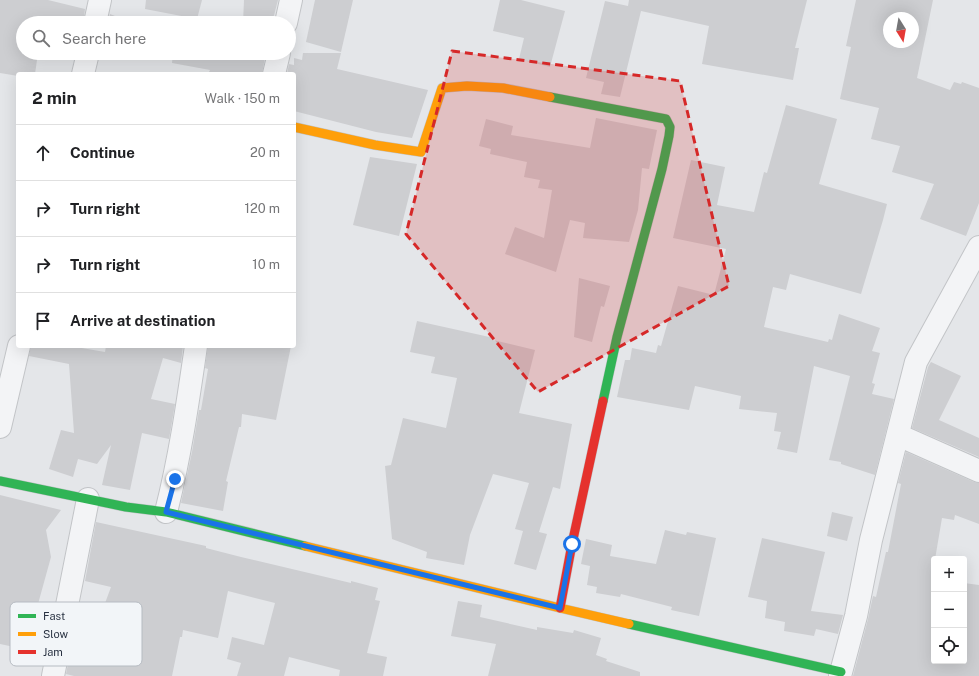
<!DOCTYPE html>
<meta charset="utf-8">
<style>
:root{--surface:#fff;--page:#f6f6f6;--text:#202124;--muted:#757577;--line:#e0e0e0}
body{margin:0;font-family:"Public Sans",sans-serif;background:var(--page);color:var(--text)}
.controls{position:absolute;right:12px;bottom:12px;display:grid;overflow:hidden;border-radius:4px;box-shadow:0 4px 16px #0002}
.controls button{width:36px;height:36px;display:grid;place-items:center;padding:0;border:0;border-bottom:1px solid var(--line);background:var(--surface);color:var(--text);font:20px sans-serif}
.compass{position:absolute;left:883px;top:12px;width:36px;height:36px;border-radius:50%;background:var(--surface);box-shadow:0 4px 16px #0002;rotate:169deg}
.stop{position:absolute;width:12px;height:12px;margin:-9px;border:3px solid #1a73e8;border-radius:50%;background:#fff}
.stop.end{background:#1a73e8;border-color:#fff;box-shadow:0 1px 4px #0008}
.list{margin:0;padding:0;list-style:none}
h2{display:flex;justify-content:space-between;align-items:center;height:52px;margin:0;padding:0 16px;font-size:17px}
h2 small{font-size:13px;font-weight:400;color:var(--muted)}
.list li{display:grid;grid-template-columns:26px 1fr auto;gap:12px;align-items:center;box-sizing:border-box;height:56px;padding:0 16px;border-top:1px solid var(--line)}
.list b{display:block;font-size:15px;white-space:nowrap}
.list em{font-size:13px;font-style:normal;color:var(--muted)}
.icon{flex:none;width:22px;height:22px;fill:none;stroke:currentColor;stroke-width:2;stroke-linecap:round;stroke-linejoin:round}
.map{position:relative;flex:none;width:979px;height:676px;overflow:hidden}
.search{position:absolute;background:var(--surface);box-shadow:0 4px 16px #0002;left:16px;top:16px;width:280px;height:44px;display:flex;align-items:center;gap:10px;box-sizing:border-box;padding:0 14px;border-radius:22px;color:var(--muted);font-size:15px}
.panel{position:absolute;background:var(--surface);box-shadow:0 4px 16px #0002;left:16px;top:72px;width:280px;height:276px;border-radius:4px}
.map>svg:first-child{display:block}
.building{fill:#cdced1;fill-rule:evenodd}
.lines{fill:none;stroke-linecap:round;stroke-linejoin:round}
.street-casing{stroke:#c2c4c7;stroke-width:24}
.fast-casing{stroke:#c2c4c7;stroke-width:10}
.slow-casing{stroke:#c2c4c7;stroke-width:10}
.jam-casing{stroke:#c2c4c7;stroke-width:10}
.street{stroke:#f3f4f6;stroke-width:22}
.fast{stroke:#30b455;stroke-width:9}
.slow{stroke:#ff9f0a;stroke-width:9}
.jam{stroke:#e5322d;stroke-width:9}
.route{stroke:#1a73e8;stroke-width:5}
.marked{fill:#d62828;fill-opacity:0.2;stroke:#d62828;stroke-width:3;stroke-dasharray:8 5;stroke-linejoin:round}
.key{fill:#f2f5f8;stroke:#b6bbc2;stroke-width:1}
.key-label{font-size:11px;fill:#2a3343}
</style>
<div class="map">
<svg width="979" height="676" viewBox="0 0 979 676">
<rect width="100%" height="100%" fill="#e4e6e9"/>
<g class="building">
<path d="M0,0h48l37,9 -2,14h-60v30h15l-3,21h-17v2l-18,-3z"/>
<path d="M146,0h56l-5,19 -52,-10z"/>
<path d="M244,0h34l-6,23h-29z"/>
<path d="M315,0h38l-12,52 -35,-10z"/>
<path d="M500,0h21l44,11 -15,56 -31,-8 5,-21 -31,-7z"/>
<path d="M629,0h178l-12,48h4l-6,32 -91,-16 7,-38 -68,-15 -21,86 -19,-3 3,-12 -18,-4 19,-77 23,5z"/>
<path d="M856,0h77l-16,78 33,12 4,-8 7,2 1,-2 17,6v115l-13,33 -46,-17 14,-35 -42,-12 8,-26 -29,-7 8,-31 -39,-9 11,-52 -5,-1zM889,18h24v24h-24z"/>
<path d="M110,14l5,2 -1,7h-6z"/>
<path d="M173,53h76l16,4 -3,17h-54l2,-4 -38,-7z"/>
<path d="M303,53h38l-4,16 91,21 -16,48 -36,-6 -82,-21v-37h-7l2,-10 5,1v-7l8,2z"/>
<path d="M786,105l51,14 -18,65 68,20 -4,16 -22,74 -71,-20 -4,16 -13,-3 -9,40 64,15 1,-3 3,1 7,-26 41,14 -8,23 8,2 -8,30 3,1 -3,10 22,5 -19,76 -34,-11v-2l-12,-2 21,-84 -36,-10 -17,87 -20,-4 4,-17 -7,-1 3,-18 -38,-4 2,-13 -46,-10 -6,24 -72,-13 8,-37h5l2,-12 24,5 2,-8 3,1 17,-60 36,9 12,-46 -53,-11 18,-78 34,7 -8,38 37,7 10,-40 3,1z"/>
<path d="M596,118l61,12 -8,39 -7,-1 -4,42 -9,32 -46,-4 2,-15 -15,-3 -14,52 -51,-18 10,-27 29,11 8,-48 -14,-2 2,-8 -16,-3 3,-15 -37,-8 1,-5 -12,-3 7,-27 27,7 -2,9 79,13z"/>
<path d="M370,157l47,7 -18,72 -46,-11z"/>
<path d="M579,278l31,8 -6,21 -3,-1 -9,36 -18,-5z"/>
<path d="M417,321l77,17 -1,2 42,10 -16,63 53,11 -12,65 -7,-2 -14,45 8,2 -11,36 -22,-6 9,-33 -8,-2 14,-46 -36,-9 -23,61 -6,30 -38,-7 1,-6 -35,-13 -7,-73 6,-1 12,-47 43,10 11,-50 -26,-5 4,-16 -25,-5z"/>
<path d="M31,346h39l35,6 1,-6h77l-2,17 -18,-5 -12,41 24,5 -6,35 -27,-6 -12,57 -28,-5 9,-40 -14,19 -19,-5 -5,18 -24,-8 12,-39 13,3 -5,-69 -40,-8z"/>
<path d="M208,346h83l-15,74 -34,-6 -1,13h-2l-13,54 2,1 -5,29 -42,-8 11,-51 7,-42h2l7,-41 -3,-1z"/>
<path d="M931,362l30,14 -22,44 40,18v19l-67,-29 16,-61z"/>
<path d="M906,452l68,30 5,1v41l-24,-9 -1,5 -12,-2 -10,59h2v84h30v-78l15,2v91h-126l15,-57 5,-23 3,1 10,-45h2l13,-68 -3,-1z"/>
<path d="M0,495l61,15 -15,20 5,27 -13,47 -6,-1 -8,46 -24,-5z"/>
<path d="M832,512l21,5 -6,24 -20,-5z"/>
<path d="M96,522l110,24v2l35,9 110,26v-2l27,7 -3,12 5,1 -13,52 20,4 -4,19h-44l1,-6 -51,-13 -5,19h-47l4,-13 -14,-4 5,-22 32,8 11,-42 -47,-12 -10,47 -35,-8 -1,7h-2l-8,39h-98l-8,-2 4,-20 6,2 3,-17 12,2 20,-54 -26,-6z"/>
<path d="M665,530l21,5 1,-3 29,6 -17,78 -28,-6 1,-3 -51,-13 -1,3 -24,-4 1,-6 -10,-2 3,-19 -9,-2 5,-25 26,6 -2,11 46,8z"/>
<path d="M762,538l63,14 -14,59 32,4 -5,19 -22,-5 -2,7 -30,-5 1,-9 -20,-4 2,-17 -19,-4z"/>
<path d="M458,601l24,4 -2,12 57,13v-3l36,6 1,-3 27,8 -5,17 11,4 -1,2 34,11v4h-152l8,-32 -45,-8z"/>
</g>
<g class="lines">
<g class="street-casing">
<g id="street">
<path d="M95,23l5,-23"/>
<path d="M286,23l5,-23"/>
<path d="M83,74l5,-21"/>
<path d="M274,74l5,-21"/>
<path d="M0,427l19,-81"/>
<path d="M898,435l81,36"/>
<path d="M166,512c14,-55 22,-111 30,-166"/>
<path d="M53,676l35,-177"/>
<path d="M840,676l16,-60 15,-76 45,-178 63,-115"/>
</g>
</g>
<g class="fast-casing">
<g id="fast">
<path d="M550,97l116,22 4,8 -1,9 -7,33 -45,168 -14,64"/>
<path d="M0,481l126,26 40,5 139,34"/>
<path d="M629,624l212,48"/>
</g>
</g>
<g class="slow-casing">
<g id="slow">
<path d="M294,127l81,18 46,7 21,-64 25,-2 36,2 47,9"/>
<path d="M305,546l255,62 69,16"/>
</g>
</g>
<g class="jam-casing">
<path id="jam" d="M560,608l12,-64 31,-143"/>
</g>
<use href="#street" class="street"/>
<use href="#fast" class="fast"/>
<use href="#slow" class="slow"/>
<use href="#jam" class="jam"/>
</g>
<g class="lines">
<path class="route" d="M175,479l-9,33 394,96 12,-64"/>
</g>
<path class="marked" d="M452,51l228,30 49,205 -191,106 -132,-158z"/>
<rect x="10" y="602" width="132" height="64" rx="6" class="key"/>
<rect x="18" y="614" width="18" height="4" fill="#30b455"/>
<rect x="18" y="632" width="18" height="4" fill="#ff9f0a"/>
<rect x="18" y="650" width="18" height="4" fill="#e5322d"/>
<g class="key-label">
<text x="43" y="620">Fast</text>
<text x="43" y="638">Slow</text>
<text x="43" y="656">Jam</text>
</g>
</svg>
<div class="controls">
<button>+</button>
<button>−</button>
<button><svg class="icon" aria-label="locate" viewBox="0 0 24 24"><circle cx="12" cy="12" r="6"/><path d="M12 2v4M12 18v4M2 12h4M18 12h4"/></svg></button>
</div>
<svg class="compass" viewBox="-18 -18 36 36"><path d="M0-13l5 13h-10z" fill="#e53935"/><path d="M0 13l5-13h-10z" fill="#757577"/></svg>
<div class="stop" style="left:572px;top:544px"></div>
<div class="stop end" style="left:175px;top:479px"></div>
<div class="search"><svg class="icon" aria-label="search" viewBox="0 0 24 24"><circle cx="10" cy="10" r="6"/><path d="M15 15l6 6"/></svg>Search here</div>
<section class="panel">
<h2>2 min<small>Walk · 150 m</small></h2>
<ul class="list">
<li><svg class="icon" aria-label="ahead" viewBox="0 0 24 24"><path d="M12 20V5M6 11l6-6 6 6"/></svg><div><b>Continue</b></div><em>20 m</em></li>
<li><svg class="icon" aria-label="right" viewBox="0 0 24 24"><path d="M7 20v-9h11M14 6l5 5-5 5"/></svg><div><b>Turn right</b></div><em>120 m</em></li>
<li><svg class="icon" aria-label="right" viewBox="0 0 24 24"><path d="M7 20v-9h11M14 6l5 5-5 5"/></svg><div><b>Turn right</b></div><em>10 m</em></li>
<li><svg class="icon" aria-label="arrive" viewBox="0 0 24 24"><path d="M6 21V4h12l-3 4 3 4H6"/></svg><div><b>Arrive at destination</b></div></li>
</ul>
</section>
</div>
